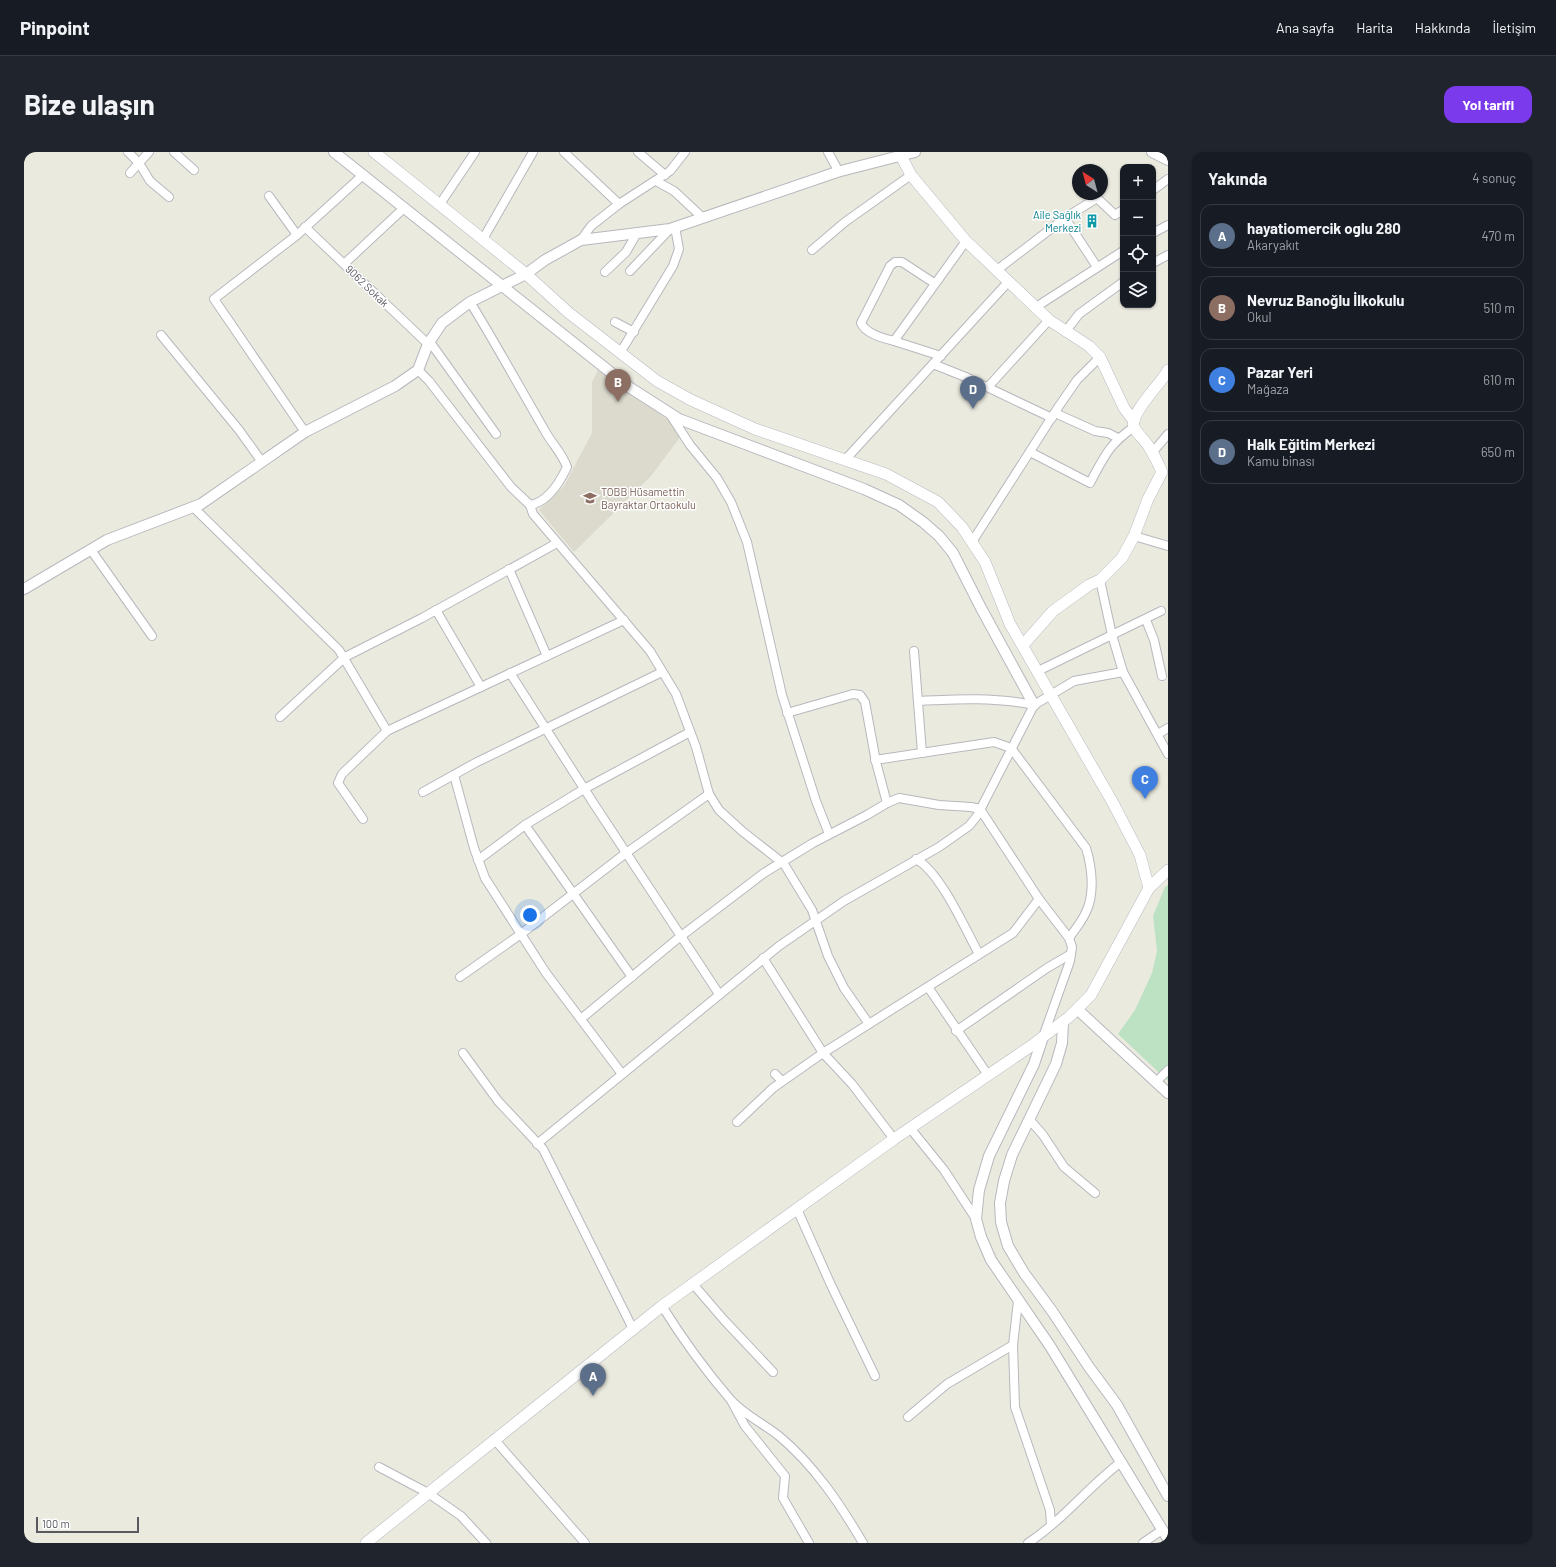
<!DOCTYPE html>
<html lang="tr">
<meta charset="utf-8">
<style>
:root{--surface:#171b24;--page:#20242c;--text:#f1f3f6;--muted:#9ea1a6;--line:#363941;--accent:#7c3aed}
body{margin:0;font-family:Barlow,sans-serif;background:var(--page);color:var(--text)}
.controls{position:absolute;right:12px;top:12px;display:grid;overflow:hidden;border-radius:8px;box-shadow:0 1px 3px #0004}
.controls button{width:36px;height:36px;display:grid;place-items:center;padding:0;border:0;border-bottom:1px solid var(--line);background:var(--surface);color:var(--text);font:20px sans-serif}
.compass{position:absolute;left:1048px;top:12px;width:36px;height:36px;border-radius:50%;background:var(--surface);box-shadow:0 1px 3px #0004;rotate:324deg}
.scale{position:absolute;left:12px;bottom:10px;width:103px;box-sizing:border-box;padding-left:4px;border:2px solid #585a60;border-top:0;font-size:11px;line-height:14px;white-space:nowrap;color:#585a60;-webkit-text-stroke:3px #fff;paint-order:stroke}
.you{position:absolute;left:506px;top:763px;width:14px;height:14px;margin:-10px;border:3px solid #fff;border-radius:50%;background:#1a73e8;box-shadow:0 0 0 6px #1a73e833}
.badge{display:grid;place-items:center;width:26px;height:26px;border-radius:50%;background:var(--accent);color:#fff;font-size:13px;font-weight:700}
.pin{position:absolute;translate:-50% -33px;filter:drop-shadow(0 1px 2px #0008)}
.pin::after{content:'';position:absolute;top:21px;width:14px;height:12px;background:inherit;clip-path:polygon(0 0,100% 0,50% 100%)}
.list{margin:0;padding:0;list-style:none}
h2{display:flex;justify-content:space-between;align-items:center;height:52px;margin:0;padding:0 16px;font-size:17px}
h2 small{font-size:13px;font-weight:400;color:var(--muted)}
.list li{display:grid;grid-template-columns:26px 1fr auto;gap:12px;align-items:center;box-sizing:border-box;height:64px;margin:0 8px 8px;padding:0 8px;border:1px solid var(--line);border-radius:12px}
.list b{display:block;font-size:15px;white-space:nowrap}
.list p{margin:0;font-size:13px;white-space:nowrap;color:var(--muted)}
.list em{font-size:13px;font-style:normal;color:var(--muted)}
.icon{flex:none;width:22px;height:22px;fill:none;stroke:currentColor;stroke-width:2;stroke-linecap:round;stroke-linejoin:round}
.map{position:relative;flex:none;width:1144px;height:1391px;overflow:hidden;border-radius:12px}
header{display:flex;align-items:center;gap:24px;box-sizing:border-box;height:56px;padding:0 20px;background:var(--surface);border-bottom:1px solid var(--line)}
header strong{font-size:19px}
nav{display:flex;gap:22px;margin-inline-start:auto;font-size:14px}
.intro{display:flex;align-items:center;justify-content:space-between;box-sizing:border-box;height:96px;padding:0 24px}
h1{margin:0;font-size:28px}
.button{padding:10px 18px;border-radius:12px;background:var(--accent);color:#fff;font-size:14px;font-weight:700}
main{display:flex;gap:24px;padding:0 24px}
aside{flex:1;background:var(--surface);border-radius:12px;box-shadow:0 1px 3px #0004}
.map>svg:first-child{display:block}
.education{fill:#dbdacd}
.green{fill:#bce2c3}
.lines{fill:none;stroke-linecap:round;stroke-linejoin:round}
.minor-casing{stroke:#b7b8be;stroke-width:10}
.tertiary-casing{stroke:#b7b8be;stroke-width:12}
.secondary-casing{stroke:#b8bac1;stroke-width:12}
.minor{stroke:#fff;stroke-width:8}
.tertiary{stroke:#fff;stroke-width:10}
.secondary{stroke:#fff;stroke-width:11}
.labels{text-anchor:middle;stroke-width:3;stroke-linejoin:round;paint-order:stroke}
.culture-label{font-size:11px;fill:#0d838f;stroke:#fff;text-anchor:end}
.street-label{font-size:11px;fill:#585a60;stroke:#fff}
.education-label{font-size:11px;fill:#785e54;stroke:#fff;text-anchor:start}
</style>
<header>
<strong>Pinpoint</strong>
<nav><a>Ana sayfa</a><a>Harita</a><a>Hakkında</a><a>İletişim</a></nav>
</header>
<div class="intro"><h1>Bize ulaşın</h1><a class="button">Yol tarifi</a></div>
<main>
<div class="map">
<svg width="1144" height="1391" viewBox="0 0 1144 1391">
<rect width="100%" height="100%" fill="#ebeadf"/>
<path class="education" d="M574,218l8,4 66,49 9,13 -30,40 -77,76 -35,-42 25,-24 28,-53v-51z"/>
<path class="green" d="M1144,733v196l-50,-47 17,-24 17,-37 5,-22 -4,-35 12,-29z"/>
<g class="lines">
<g class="minor-casing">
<g id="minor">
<path d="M104,0l11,11 11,18 19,16"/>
<path d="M150,0l20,18"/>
<path d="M540,0l55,52"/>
<path d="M614,0l27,23"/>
<path d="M804,0l11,20"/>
<path d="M106,21l19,-21"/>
<path d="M632,29l18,10 29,27"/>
<path d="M1129,38l15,-11"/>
<path d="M245,44l28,39"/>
<path d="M416,52l35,-52"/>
<path d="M1041,66l32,49"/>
<path d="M281,75l123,117"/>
<path d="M1129,81l15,-8"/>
<path d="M459,87l50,-87"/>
<path d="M557,88l10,-14 28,-22 51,-33 15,-19"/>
<path d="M788,98l33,-28 66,-47"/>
<path d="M1129,111l15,-8"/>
<path d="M320,112l60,-56"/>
<path d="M973,118l68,-52 32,-20 18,17 8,-5"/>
<path d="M606,119l40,-42"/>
<path d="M581,120l21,-20 11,-19"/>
<path d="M910,131l-32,-21h-7l-5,4 -29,57c5,11 22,15 33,18l72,-100"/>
<path d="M1012,155l87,-56"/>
<path d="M591,170l19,10"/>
<path d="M1042,179l13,-17 44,-32"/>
<path d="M137,183l78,95 23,32"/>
<path d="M870,189l47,15"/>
<path d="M406,190l66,92"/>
<path d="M596,201l53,-87 6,-17 -4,-22"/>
<path d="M909,212l35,14 84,40"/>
<path d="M394,218l11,11 82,106 19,18c18,-3 30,-23 37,-38 -5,-14 -15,-23 -22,-36 -25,-43 -49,-87 -75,-129"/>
<path d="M964,235l61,-67"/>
<path d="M1031,261l40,18 13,2 10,5"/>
<path d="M646,262l20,31 27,33 14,24 16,40 35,153 34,106 13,33"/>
<path d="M281,280l-91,-133 83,-64 66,-60"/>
<path d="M1006,300l60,31c14,-26 19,-39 44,-56"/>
<path d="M1128,301l16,-19"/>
<path d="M821,308l164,-179"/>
<path d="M506,353l3,9 117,137 26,43 20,53 13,47 10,16 23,21 42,33 28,46 16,46 16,32 25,36"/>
<path d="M169,355l146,143 48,81"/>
<path d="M1110,384l34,10"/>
<path d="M948,390l87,-136 18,-26 23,-23"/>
<path d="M67,398l61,86"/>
<path d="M485,417l38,87"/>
<path d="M1076,428l12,55 11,37 45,82"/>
<path d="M412,458l45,77"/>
<path d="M1122,468l8,20 8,36"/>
<path d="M890,499l8,102"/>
<path d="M1014,519l123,-60"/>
<path d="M486,521l84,131 125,190"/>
<path d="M894,549c39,-2 77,-4 116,4"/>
<path d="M763,561l66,-19 7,1 5,7 11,60 11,41"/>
<path d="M256,565l65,-60 77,-39 135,-75"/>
<path d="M1134,582l10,-6"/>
<path d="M851,608l119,-18 17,6 75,100c6,19 9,46 0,64 -4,9 -11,18 -17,26"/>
<path d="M430,623l20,73 11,30 61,95 76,101"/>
<path d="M399,640l54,-30 185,-90"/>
<path d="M339,667l-25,-36 4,-9 45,-43 237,-111"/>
<path d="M501,673l107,152"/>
<path d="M892,707c25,14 49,70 63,95"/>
<path d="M454,708l47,-35 59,-36 106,-57"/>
<path d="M739,806l60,95 29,31 42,55"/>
<path d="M436,825l61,-43 105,-81 83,-59"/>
<path d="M904,835l60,88"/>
<path d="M558,866l94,-78 88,-67 49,-30 54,-28 20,-12 12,-5 40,7 32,2 9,2 59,90 30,39 3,9 -2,14 -27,76"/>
<path d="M932,879l91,-63 24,-14"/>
<path d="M439,901l35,48 45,48 90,180"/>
<path d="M751,922l7,7"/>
<path d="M1132,930l12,-12"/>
<path d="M1005,967l14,16 21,32 31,26"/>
<path d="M713,970l36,-34 50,-35 190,-120 26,-34"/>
<path d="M886,976l34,42 32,49"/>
<path d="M513,992l242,-198 65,-45 95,-54 30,-21 8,-10 57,-111 40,-24 49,-9"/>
<path d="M773,1057l34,76 44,91"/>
<path d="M669,1132l31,36 49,52"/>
<path d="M994,1149l-5,44 2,62 35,103 1,15"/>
<path d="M638,1154c20,32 43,64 68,93 13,15 34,25 49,37 35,29 61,68 84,107"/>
<path d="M708,1250l13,24 40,50 -2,22 26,45"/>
<path d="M884,1265l39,-33 66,-39"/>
<path d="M470,1287l91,104"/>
<path d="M355,1315l49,26 33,23 25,27"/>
<path d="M1004,1391c34,-22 60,-56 93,-81"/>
<path d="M1119,1391l19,-13"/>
</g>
</g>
<g class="tertiary-casing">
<g id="tertiary">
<path d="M310,0l295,235 50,32 185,70 35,16 24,17 16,14 14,17 28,55 53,97"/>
<path d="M1128,0l16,8"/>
<path d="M0,437l83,-49 94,-36 104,-72 90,-46 23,-16 10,-26 14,-21 28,-21 56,-28 19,-14 36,-20 89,-11 167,-57 78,-20"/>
<path d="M1053,857l91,84"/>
<path d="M1039,870l-1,21 -6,21 -44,91 -8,26 -4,22 1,19 7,24 16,27 28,38 37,56 28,38 51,91"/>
<path d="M1019,885l-9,27 -45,92 -10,34 -3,29 5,18 10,23 59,86 118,193"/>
</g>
</g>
<g class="secondary-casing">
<g id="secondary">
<path d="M350,0l152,122 43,39 88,68 34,19 64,29 131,45 52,28 24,25 23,35 25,62 103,179 27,52 9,33"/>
<path d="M878,0l-1,4 10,19 55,66 83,79 40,26 11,11 24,51 10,13"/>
<path d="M999,493l30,-34 36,-26 11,-5 22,-22 12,-22 14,-37 14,-27c-4,-9 -8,-17 -13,-25 -4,-7 -12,-13 -15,-20 -5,-14 28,-44 34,-57"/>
<path d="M342,1391l296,-237 232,-167 137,-93 38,-29 22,-22 58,-107 19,-18"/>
</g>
</g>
<use href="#minor" class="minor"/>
<use href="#tertiary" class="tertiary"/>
<use href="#secondary" class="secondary"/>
</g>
<defs>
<g id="building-bare" transform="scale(1.08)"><path d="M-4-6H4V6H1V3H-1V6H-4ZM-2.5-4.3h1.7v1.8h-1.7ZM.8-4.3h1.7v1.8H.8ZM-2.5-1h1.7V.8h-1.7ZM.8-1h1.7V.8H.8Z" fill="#0f9aa8" stroke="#fff" stroke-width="2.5" paint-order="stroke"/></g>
<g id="school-bare" transform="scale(1.08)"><path d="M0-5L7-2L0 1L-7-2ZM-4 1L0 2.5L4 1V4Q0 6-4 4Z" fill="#8d6e63" stroke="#fff" stroke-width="2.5" paint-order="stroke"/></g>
</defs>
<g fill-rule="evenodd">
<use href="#building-bare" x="1068" y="69"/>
<use href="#school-bare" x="566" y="346"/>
</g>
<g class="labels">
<g class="culture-label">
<text x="1057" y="67">Aile Sağlık<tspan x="1057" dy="13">Merkezi</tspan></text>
</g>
<g class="street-label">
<text transform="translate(343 134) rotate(44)" y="4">9062 Sokak</text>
</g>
<g class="education-label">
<text x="577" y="344">TOBB Hüsamettin<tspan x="577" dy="13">Bayraktar Ortaokulu</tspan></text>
</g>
</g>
</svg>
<div class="controls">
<button>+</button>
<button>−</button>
<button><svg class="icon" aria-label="locate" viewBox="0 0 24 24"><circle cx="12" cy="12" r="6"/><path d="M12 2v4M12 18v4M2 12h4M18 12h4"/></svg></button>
<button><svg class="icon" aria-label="layers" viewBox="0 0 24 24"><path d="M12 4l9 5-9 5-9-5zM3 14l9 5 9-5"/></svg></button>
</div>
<svg class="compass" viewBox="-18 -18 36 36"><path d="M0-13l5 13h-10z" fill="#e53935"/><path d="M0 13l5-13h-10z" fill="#9ea1a6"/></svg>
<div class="scale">100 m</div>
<div class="you"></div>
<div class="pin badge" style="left:569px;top:1244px;background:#5c6f8a">A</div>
<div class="pin badge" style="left:594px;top:250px;background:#8d6e63">B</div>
<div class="pin badge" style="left:1121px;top:647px;background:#3f7fe0">C</div>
<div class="pin badge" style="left:949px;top:257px;background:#5c6f8a">D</div>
</div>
<aside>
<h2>Yakında<small>4 sonuç</small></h2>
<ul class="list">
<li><span class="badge" style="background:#5c6f8a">A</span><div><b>hayatiomercik oglu 280</b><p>Akaryakıt</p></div><em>470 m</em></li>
<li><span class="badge" style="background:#8d6e63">B</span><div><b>Nevruz Banoğlu İlkokulu</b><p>Okul</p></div><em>510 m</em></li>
<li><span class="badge" style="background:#3f7fe0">C</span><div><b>Pazar Yeri</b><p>Mağaza</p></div><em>610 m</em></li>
<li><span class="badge" style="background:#5c6f8a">D</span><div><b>Halk Eğitim Merkezi</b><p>Kamu binası</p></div><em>650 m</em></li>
</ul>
</aside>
</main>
